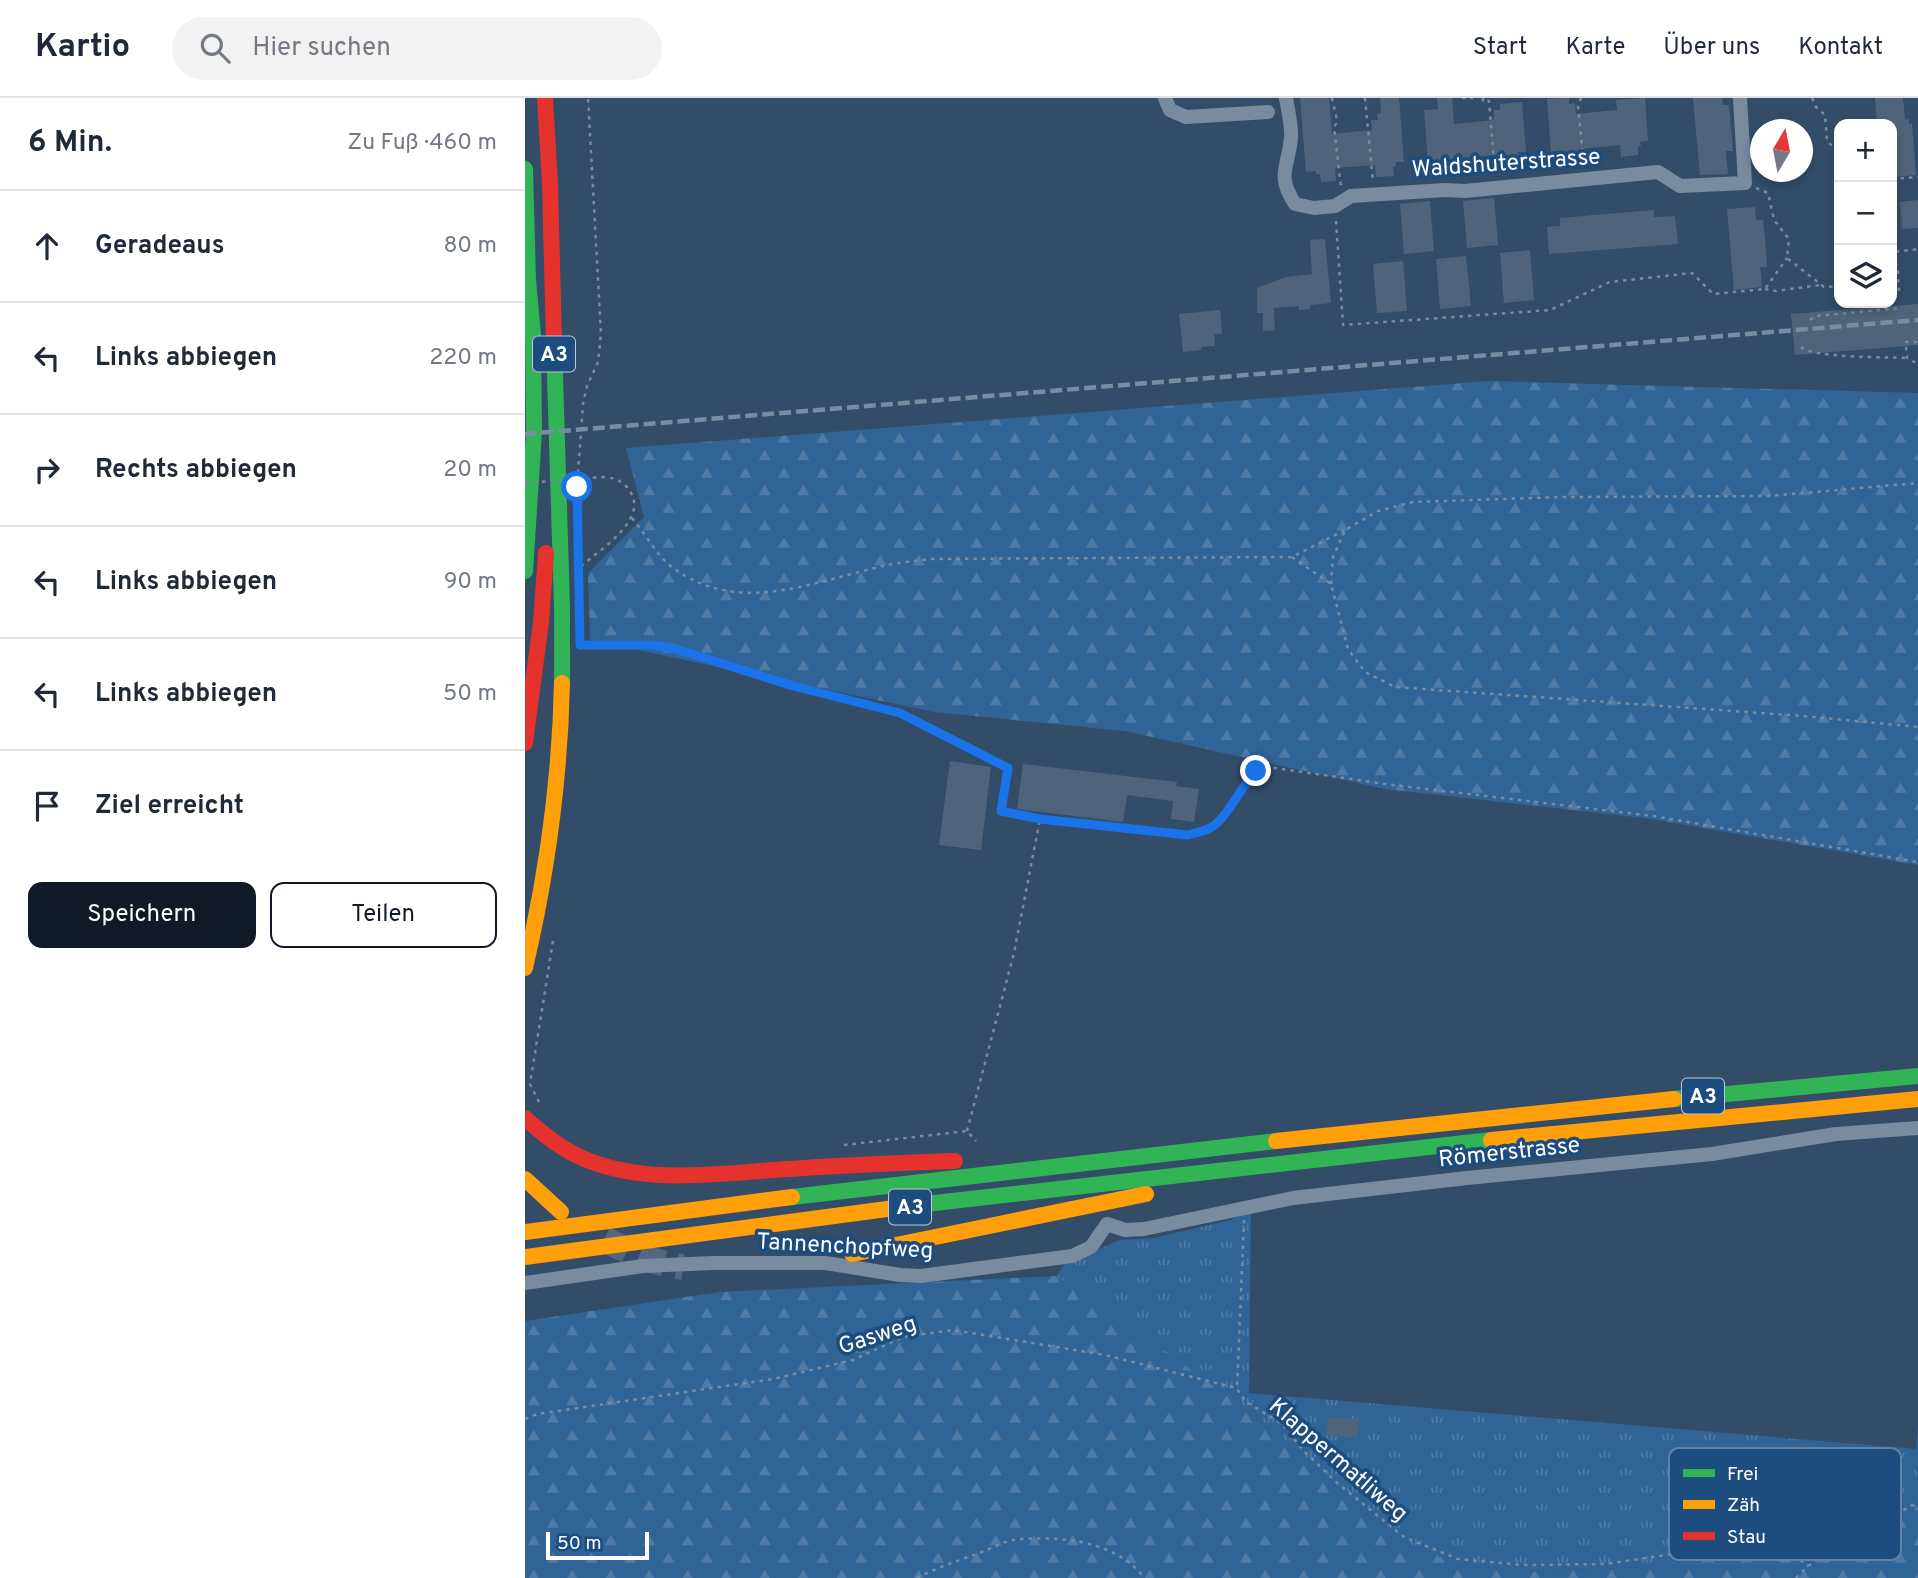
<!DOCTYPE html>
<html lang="de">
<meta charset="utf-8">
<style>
:root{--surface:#fff;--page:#f2f2f3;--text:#1f2937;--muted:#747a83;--line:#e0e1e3;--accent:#111827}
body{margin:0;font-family:Overpass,sans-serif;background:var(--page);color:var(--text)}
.controls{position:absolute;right:21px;top:21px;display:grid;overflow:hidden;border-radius:14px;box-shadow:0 4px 10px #0003}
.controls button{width:63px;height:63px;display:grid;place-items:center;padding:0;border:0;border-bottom:2px solid var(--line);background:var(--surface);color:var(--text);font:35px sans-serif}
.compass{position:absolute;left:1225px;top:21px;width:63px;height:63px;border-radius:50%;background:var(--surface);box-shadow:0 4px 10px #0003;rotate:10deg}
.scale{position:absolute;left:21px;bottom:18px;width:103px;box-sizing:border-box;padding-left:7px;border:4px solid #fff;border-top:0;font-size:19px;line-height:24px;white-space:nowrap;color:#fff;-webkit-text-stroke:5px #1d4c7f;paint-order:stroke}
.stop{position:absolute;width:21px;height:21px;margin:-16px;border:5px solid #1a73e8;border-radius:50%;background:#fff}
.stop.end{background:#1a73e8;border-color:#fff;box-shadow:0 2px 7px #0008}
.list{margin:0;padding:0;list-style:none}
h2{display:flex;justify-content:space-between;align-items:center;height:91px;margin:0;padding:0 28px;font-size:30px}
h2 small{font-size:23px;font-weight:400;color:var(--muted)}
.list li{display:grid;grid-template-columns:46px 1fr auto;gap:21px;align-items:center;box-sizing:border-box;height:112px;padding:0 28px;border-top:2px solid var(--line)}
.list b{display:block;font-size:26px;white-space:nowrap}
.list em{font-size:23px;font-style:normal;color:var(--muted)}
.actions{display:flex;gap:14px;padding:21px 28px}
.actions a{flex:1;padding:16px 0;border:2px solid var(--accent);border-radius:14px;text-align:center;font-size:24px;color:var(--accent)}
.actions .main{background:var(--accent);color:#fff}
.icon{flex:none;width:38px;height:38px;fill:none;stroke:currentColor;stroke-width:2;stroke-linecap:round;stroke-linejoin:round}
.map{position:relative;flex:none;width:1393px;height:1480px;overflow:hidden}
header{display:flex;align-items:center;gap:42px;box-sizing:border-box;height:98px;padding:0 35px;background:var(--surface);border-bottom:2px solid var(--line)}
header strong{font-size:33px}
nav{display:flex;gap:38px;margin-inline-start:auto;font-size:24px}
.search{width:490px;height:63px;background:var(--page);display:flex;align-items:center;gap:18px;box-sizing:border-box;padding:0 24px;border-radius:38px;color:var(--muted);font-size:26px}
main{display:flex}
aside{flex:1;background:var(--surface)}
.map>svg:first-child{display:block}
.grass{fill:url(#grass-tufts)}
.forest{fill:url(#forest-firs)}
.building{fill:#4f647a}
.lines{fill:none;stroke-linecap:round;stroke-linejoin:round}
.highway-tunnel{stroke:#526880;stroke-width:26;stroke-dasharray:26 13;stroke-linecap:butt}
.path{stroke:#798b9f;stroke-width:2.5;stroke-dasharray:3.5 5;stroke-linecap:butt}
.street{stroke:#798b9f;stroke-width:14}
.fast{stroke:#30b455;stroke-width:16}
.slow{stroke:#ff9f0a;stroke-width:16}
.jam{stroke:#e5322d;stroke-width:16}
.rail{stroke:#7a8da0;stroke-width:4.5;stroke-dasharray:12 5;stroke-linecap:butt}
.path-bridge{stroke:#798b9f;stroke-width:2.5;stroke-dasharray:3.5 5;stroke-linecap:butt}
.route{stroke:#1a73e8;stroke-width:9}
.labels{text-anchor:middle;stroke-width:7;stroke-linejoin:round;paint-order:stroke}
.shield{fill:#1d4c7f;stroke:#bbc9d9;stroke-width:2}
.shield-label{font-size:21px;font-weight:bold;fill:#fff}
.street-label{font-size:23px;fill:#fff;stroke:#1d4c7f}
.key{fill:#1d4c7f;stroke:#6182a5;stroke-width:2}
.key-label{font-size:19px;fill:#fff}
</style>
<header>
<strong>Kartio</strong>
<div class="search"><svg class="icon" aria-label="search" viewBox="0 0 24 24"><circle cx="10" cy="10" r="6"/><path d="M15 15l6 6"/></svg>Hier suchen</div>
<nav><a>Start</a><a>Karte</a><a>Über uns</a><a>Kontakt</a></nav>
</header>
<main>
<aside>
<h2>6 Min.<small>Zu Fuß · 460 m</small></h2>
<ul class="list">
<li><svg class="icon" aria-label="ahead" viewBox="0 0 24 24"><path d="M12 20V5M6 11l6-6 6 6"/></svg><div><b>Geradeaus</b></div><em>80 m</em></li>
<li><svg class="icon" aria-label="left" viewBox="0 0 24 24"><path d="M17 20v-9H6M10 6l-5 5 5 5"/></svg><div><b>Links abbiegen</b></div><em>220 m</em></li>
<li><svg class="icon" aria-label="right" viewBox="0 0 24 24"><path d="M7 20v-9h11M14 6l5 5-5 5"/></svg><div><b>Rechts abbiegen</b></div><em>20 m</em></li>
<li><svg class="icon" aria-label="left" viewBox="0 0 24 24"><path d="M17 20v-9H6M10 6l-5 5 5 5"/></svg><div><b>Links abbiegen</b></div><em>90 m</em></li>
<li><svg class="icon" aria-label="left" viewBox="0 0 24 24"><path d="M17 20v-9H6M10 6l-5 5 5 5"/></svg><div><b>Links abbiegen</b></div><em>50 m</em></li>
<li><svg class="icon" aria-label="arrive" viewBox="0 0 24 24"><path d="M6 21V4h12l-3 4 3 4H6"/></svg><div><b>Ziel erreicht</b></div></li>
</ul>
<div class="actions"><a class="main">Speichern</a><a>Teilen</a></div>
</aside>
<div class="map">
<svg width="1393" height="1480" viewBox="0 0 1393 1480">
<defs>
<pattern id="grass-tufts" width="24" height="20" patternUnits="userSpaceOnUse" patternTransform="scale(1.75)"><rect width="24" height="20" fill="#306396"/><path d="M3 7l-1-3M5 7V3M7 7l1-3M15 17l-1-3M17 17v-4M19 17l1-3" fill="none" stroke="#4f7aa6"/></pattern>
<pattern id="forest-firs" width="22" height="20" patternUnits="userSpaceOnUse" patternTransform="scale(1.75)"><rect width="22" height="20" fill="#306396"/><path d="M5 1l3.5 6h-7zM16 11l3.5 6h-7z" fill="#4f7aa6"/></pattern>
</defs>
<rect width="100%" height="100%" fill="#334d69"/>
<path class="grass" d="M726,1114l-2,181 667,56 2,-21v79l-44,27 -51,26 -64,-7 -46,2 -68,12 -120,5 -67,-6 -67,-29 -50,-47 -285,-214 9,-12 55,-24 34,-2 76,-18z"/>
<g class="forest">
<path d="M964,283l429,12v472l-266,-46 -267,-30 -260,-58 -191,-19 -344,-72 -2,-67 56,-56 -18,-69z"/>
<path d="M531,1178l59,38 112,82 114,94 50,47 67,28 67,7 120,-5 68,-12 46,-2 64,7 51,-26 44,-27v71h-1393v-257l194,-29z"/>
</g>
<g class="building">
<path d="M775,0h29l3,36 40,-4 -1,-10h7l-1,-6 4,-1 -1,-15h19l5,64h-8v4l-3,1 1,9 -18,1 -1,-12 -40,3 1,13 -15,1 -1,-8h-4v-3l-10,1z"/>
<path d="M912,0h15l2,26 40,-4v-10h6v-6l22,-2 4,50h-8v4h-3l1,10 -18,1 -1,-12 -40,3 1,13 -15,1 -1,-8 -4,1v-4l-10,1 -4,-52 14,-1z"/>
<path d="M1044,0v6l6,-1 1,11 41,-4 -1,-10 29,-2 3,43 -8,1 1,4h-3v9l-17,2 -1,-12 -41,4 1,11 -15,2 -1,-8 -4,1v-4l-9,1 -4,-53z"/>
<path d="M1168,0h29l1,7h6l4,46h-7l2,23 -28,1z"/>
<path d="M1350,0h28l2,22 4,-1v5l3,-1 4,52 -24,2v-53h-15z"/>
<path d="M969,100l4,47 -31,3 -4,-47z"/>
<path d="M1393,102v28l-16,1 -2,-27z"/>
<path d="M905,103l4,50 -30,3 -4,-50z"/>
<path d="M1230,109l1,13h7l3,29 1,18h-7l2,20 -28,3 -7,-81z"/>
<path d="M1129,112v7l21,-1 3,28 -129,10 -2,-27 13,-1v-8z"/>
<path d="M800,141l6,64 -21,2v4l-11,1v-4l-25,2 1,22 -12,1v-18h-6v-25l29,-11 26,-3 -2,-34z"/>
<path d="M1005,152l4,50 -30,3 -4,-50z"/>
<path d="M941,158l5,50 -31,3 -4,-50z"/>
<path d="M878,163l4,50 -30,2 -4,-49z"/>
<path d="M1393,206v41l-123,10 -4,-41z"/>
<path d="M695,212l2,24h-8l1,12 -14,1 1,3 -19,2 -4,-38z"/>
<path d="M425,663l41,6 -10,83 -42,-5z"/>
<path d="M498,666l154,18 -1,4 23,3 -5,33 -23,-3 2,-18 -46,-6 -4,27 -106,-13z"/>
<path d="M803,1319l31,2 -2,19 -31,-3z"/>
</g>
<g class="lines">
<path class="highway-tunnel" d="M79,1141c25,13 51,25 79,28"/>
<g class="path">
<path d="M807,0c1,11 8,19 2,30l7,59"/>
<path d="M840,0l8,84"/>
<path d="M937,0h11"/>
<path d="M958,0v4l6,-1 6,73"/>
<path d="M1056,0l-3,8 6,61"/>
<path d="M1287,0l4,9 9,8 2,26 12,11"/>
<path d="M1367,81l26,-2"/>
<path d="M1231,90l12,5 6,27 15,19 -2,19 37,29 15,-1"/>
<path d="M811,123l7,104 207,-15 60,-28 82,-9 21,21 52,-5 22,-31"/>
<path d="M1367,147l1,7"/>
<path d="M1240,191l11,2 44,-6"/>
<path d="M1374,193l-1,-20 -5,-19 25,-3"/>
<path d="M1285,222l6,-4 86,-8"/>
<path d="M1380,244h13"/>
<path d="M1276,249c11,11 87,10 106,11"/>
<path d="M1381,249l1,11 11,6"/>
<path d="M53,375l5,-69 4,-18 11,-24 3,-28 -13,-236"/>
<path d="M107,420c12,14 26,39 40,49 68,51 144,13 216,-2 14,-3 28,-4 42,-6l362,-2 53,-27"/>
<path d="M767,459l39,27 17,65 17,23 30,15 408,29 115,11"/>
<path d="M56,468c19,-16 66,-46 50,-73 -7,-12 -15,-15 -28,-16"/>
<path d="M806,486l2,-27 12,-27 33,-19 35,-9 150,-5 205,-1 150,-13"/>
<path d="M56,547h71l21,3 120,38 107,27 108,55 -7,43 39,8 -26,134 -47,178"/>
<path d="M515,721l148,16 22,-7 11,-9 24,-37 11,-11 19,-3 110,16 268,32 265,46"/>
<path d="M14,1004l-9,-18 23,-143"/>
<path d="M319,1047l123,-14 9,10"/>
<path d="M719,1122l-7,169 8,12 37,23 20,25 34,33 68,55 54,22 65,6 83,-1 99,-15 46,-2 39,5 18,14"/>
<path d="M0,1321l12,-5 236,-35 80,-19 50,-23 50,-7 152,25 131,33"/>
<path d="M392,1480c21,-11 43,-18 65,-26 10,-4 21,-10 31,-12 43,-5 104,0 131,38"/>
<path d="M1271,1480l12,-12 47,-29 63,-35"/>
</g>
<g class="street">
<path d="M640,0l5,12 16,7 82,-5"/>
<path d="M761,0c2,13 6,28 5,40 -3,30 -15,37 4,66l19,4 21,-2 16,-10 94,-6 20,1 193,-19 22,14 65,-3 -5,-85"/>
<path d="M0,1185l118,-17 70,-3h112l75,12 21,1 151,-20 19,-9 16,-23 18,6 19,-1 149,-31 174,-20 245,-24 124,-20 82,-6"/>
</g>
<g class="fast">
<path d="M0,71l3,111 5,55 1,97 -9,139"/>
<path d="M29,245l8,263v77"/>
<path d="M1149,1001l244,-23"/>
<path d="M267,1099l484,-56"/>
<path d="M392,1107l574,-65"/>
</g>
<g class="slow">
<path d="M0,870c22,-94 35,-189 37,-285"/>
<path d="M966,1042l427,-41"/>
<path d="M751,1043l398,-42"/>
<path d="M0,1081l36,33"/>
<path d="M0,1134l267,-35"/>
<path d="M327,1156l294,-60"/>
<path d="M0,1159l392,-52"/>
</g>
<g class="jam">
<path d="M20,0l5,86 4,159"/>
<path d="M0,645l16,-121 5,-69"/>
<path d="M0,1020c18,16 35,30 57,40 64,28 139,15 207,11 55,-4 111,-6 166,-8"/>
</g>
<path class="rail" d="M0,336l1393,-114"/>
<path class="path-bridge" d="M0,385l78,-6"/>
</g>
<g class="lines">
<path class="route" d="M52,389l3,158h72l21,3 120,38 107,27 108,55 -7,43 39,8 148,16c7,-2 15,-3 22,-7 17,-9 31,-42 46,-57"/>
</g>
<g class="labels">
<g class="shield">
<rect x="8" y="238.5" width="42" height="35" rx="5"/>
<rect x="1157" y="980.5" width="42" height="35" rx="5"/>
<rect x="364" y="1091.5" width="42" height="35" rx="5"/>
</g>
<g class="shield-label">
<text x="29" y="263">A3</text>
<text x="1178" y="1005">A3</text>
<text x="385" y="1116">A3</text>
</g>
<g class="street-label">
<text transform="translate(981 64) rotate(-4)" y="8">Waldshuterstrasse</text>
<text transform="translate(984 1053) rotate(-6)" y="8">Römerstrasse</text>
<text transform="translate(320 1147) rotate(3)" y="8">Tannenchopfweg</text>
<text transform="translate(352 1236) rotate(-18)" y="8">Gasweg</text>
<text transform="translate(814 1361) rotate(41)" y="8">Klappermatliweg</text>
</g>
</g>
<rect x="1144" y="1350" width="232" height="112" rx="10" class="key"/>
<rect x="1158" y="1371" width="32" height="8" fill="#30b455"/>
<rect x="1158" y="1402" width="32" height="9" fill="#ff9f0a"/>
<rect x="1158" y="1434" width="32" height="8" fill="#e5322d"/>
<g class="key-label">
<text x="1202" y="1382">Frei</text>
<text x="1202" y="1413">Zäh</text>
<text x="1202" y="1445">Stau</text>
</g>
</svg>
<div class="controls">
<button>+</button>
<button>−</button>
<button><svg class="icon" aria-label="layers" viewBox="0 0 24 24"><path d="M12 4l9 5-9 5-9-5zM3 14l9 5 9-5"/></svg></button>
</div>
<svg class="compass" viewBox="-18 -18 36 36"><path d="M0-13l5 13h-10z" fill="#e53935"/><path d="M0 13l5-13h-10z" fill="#747a83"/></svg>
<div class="scale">50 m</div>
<div class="stop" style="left:52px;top:389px"></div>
<div class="stop end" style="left:731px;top:673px"></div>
</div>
</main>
